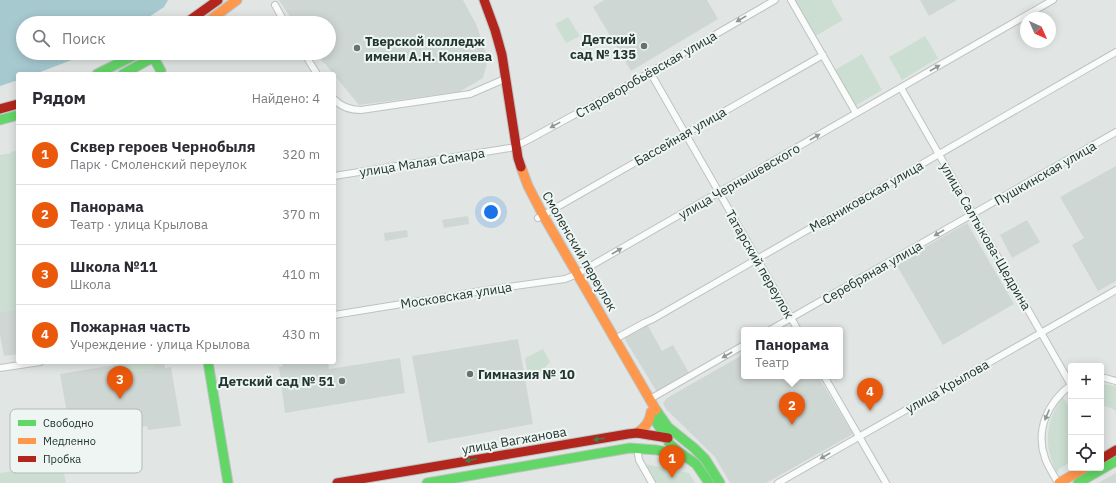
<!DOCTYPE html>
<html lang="ru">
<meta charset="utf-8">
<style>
:root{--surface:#fff;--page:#f7f7f7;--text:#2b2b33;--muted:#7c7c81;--line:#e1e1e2;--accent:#ea580c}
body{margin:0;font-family:"IBM Plex Sans",sans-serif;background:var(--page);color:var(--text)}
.controls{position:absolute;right:12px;bottom:12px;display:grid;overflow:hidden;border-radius:4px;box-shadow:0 2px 10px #0003}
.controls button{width:36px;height:36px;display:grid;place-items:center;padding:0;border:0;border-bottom:1px solid var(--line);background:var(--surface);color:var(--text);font:20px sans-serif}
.compass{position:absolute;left:1020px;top:12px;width:36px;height:36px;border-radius:50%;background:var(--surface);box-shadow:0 2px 10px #0003;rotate:135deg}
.you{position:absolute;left:491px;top:212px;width:14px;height:14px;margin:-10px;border:3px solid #fff;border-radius:50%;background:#1a73e8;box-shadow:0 0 0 6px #1a73e833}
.badge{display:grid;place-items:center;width:26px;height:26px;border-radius:50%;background:var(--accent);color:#fff;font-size:13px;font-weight:700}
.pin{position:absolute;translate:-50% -33px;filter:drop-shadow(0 1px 2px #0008)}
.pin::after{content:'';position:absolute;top:21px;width:14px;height:12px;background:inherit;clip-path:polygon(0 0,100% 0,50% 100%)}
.popup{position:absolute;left:741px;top:327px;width:102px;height:52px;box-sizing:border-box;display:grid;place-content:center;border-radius:4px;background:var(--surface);filter:drop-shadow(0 1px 3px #0005);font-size:13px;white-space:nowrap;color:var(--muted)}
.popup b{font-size:15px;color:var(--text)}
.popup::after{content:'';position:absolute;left:50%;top:100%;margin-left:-8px;border:8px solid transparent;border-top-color:var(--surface)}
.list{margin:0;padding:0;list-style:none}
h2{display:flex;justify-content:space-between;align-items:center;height:52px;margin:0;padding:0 16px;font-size:17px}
h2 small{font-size:13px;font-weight:400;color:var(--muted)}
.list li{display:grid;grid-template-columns:26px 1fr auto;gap:12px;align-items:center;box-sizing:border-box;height:60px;padding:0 16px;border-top:1px solid var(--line)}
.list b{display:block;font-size:15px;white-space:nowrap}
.list p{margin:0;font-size:13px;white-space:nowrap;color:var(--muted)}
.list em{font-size:13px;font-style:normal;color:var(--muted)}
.icon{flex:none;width:22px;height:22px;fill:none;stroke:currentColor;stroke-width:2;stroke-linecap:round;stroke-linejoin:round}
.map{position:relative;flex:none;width:1116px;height:483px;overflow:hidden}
.search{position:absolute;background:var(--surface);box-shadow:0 2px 10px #0003;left:16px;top:16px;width:320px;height:44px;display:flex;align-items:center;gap:10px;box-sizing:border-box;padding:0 14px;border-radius:22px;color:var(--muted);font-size:15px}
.panel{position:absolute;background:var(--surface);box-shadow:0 2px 10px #0003;left:16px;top:72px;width:320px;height:292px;border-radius:4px}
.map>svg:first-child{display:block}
.built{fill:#cfd7d4}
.green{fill:#ccded1}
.water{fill:#a6c9d0}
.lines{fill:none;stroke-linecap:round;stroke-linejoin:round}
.street-casing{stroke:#bec3c1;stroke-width:8}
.fast-casing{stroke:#bdc3c1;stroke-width:11}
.slow-casing{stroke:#bdc3c1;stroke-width:11}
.jam-casing{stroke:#bdc3c1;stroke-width:11}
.street{stroke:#fafbfb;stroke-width:6}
.fast{stroke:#63d668;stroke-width:9}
.slow{stroke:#ff974d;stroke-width:9}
.jam{stroke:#b3261e;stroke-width:9}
.oneway{fill:#8e9896}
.oneway2{fill:#3f7d4a}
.poi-dot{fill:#657370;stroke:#eef5f2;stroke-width:1.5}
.labels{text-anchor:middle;stroke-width:4;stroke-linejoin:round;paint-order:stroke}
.poi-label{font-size:13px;font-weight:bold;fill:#223531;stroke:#eef5f2;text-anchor:end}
.street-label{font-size:13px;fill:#223531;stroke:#eef5f2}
.key{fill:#eef5f2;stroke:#b1bbb8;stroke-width:1}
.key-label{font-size:11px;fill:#223531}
</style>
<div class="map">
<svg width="1116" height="483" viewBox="0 0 1116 483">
<rect width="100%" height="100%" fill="#e1e6e4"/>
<g class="built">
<path d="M279,0h184l13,24 12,35 -5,19 -24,14 -100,13 -43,-52h13v-30h-35z"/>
<path d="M604,0h103l11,19 -87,52 -38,-64z"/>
<path d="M920,0h37l-28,16z"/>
<path d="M1116,166v115l-18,10 -26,-46 12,-7 -24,-41z"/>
<path d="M468,216l1,8 -25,4 -2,-8z"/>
<path d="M1027,220l13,22 -28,16 -12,-23z"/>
<path d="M967,223l47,81 -71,41 -47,-81z"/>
<path d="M407,230l1,7 -23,4 -1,-8z"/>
<path d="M18,309v45l-14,2 -4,-21v-23z"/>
<path d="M647,324l15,27 11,-6 16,28 -32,19 -33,-54z"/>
<path d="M518,339l15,85 -105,19 -16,-87z"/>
<path d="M744,354v22h74l35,58 -87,49h-36l-15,-26 -49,-48 -3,-6 4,-5z"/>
<path d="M400,358l5,35 -120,20 -6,-46 4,-1 -1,-4h46l1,7z"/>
<path d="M132,362h32l1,6 6,-1 10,59 -33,4 -1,-4 -22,4 1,6 -22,1 -3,-13 -32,1 -9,-51z"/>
<path d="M1116,473v10h-18z"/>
</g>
<g class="green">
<path d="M225,0h5l-32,23h-6z"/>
<path d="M793,0h38l12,20 -29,17z"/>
<path d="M568,17l12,19 -14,7 -11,-19z"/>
<path d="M925,36l13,22 -36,22 -13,-23z"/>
<path d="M862,54l20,36 -27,16 -20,-36z"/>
<path d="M140,57l2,3 -27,14h-10z"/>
<path d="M18,150v159l-18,3v-157l11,-2v-1z"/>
<path d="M543,349l7,13 -10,11 -12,3 -3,-18z"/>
<path d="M146,362h8l1,7 -42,8 -2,-9z"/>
<path d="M1101,384l15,2v25l-5,-3 -10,-3z"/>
<path d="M1063,397l8,14v13l-2,8 2,30 -12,7 -2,4c-14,-27 -12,-52 6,-76z"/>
<path d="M62,463l4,20h-66v-10z"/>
<path d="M645,464l44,9 6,10h-39z"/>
</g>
<path class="water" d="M0,0h168l-4,7 -24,16h-117v30h67l-55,21h-17v6l-18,6z"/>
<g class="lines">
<g class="street-casing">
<g id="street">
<path d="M791,0l65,113"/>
<path d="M275,5l10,18"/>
<path d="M304,53l13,21"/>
<path d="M650,72l148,258"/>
<path d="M901,88l170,297"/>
<path d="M334,99c7,8 16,11 27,11l109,-16 37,-16"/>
<path d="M516,146l10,-5 83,-45 166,-96"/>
<path d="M334,176l176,-28"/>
<path d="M538,218l285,-163"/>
<path d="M334,315l160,-26 71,-10 10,-4 478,-275"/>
<path d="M770,330l346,-198"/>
<path d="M615,339l29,-16 9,-4 463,-267"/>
<path d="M0,368l40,-6"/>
<path d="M824,376l62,107"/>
<path d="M1101,378h4l11,3"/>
<path d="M650,399l94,-54"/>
<path d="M637,448l2,12 13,23"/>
<path d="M778,483l338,-193"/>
<path d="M1058,483c-4,-8 -10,-16 -13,-25 -10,-28 3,-56 26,-73"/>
</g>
</g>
<g class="fast-casing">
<g id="fast">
<path d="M151,53l10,18v3"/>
<path d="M97,74l42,-21"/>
<path d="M123,74l38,-21"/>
<path d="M0,120l18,-5"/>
<path d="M208,362l20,121"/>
<path d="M656,410l12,17 26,21 11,11 15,24"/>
<path d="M655,420l15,24 9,8 17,12 13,19"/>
<path d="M427,483l203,-35 27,2 23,5"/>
<path d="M1078,483l38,-22"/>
</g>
</g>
<g class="slow-casing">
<g id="slow">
<path d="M206,23l31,-23"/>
<path d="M521,167l7,19 15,29 113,195"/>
<path d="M637,433c8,-5 13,-11 14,-21"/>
<path d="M1059,483l26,-15"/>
</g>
</g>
<g class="jam-casing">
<g id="jam">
<path d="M484,0l11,30 7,25 16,103 3,9"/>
<path d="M186,23l32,-23"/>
<path d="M0,109l18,-5"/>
<path d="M1101,459l15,-9"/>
<path d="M337,483l291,-49 9,-1 31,5"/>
</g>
</g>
<use href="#street" class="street"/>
<use href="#fast" class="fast"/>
<use href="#slow" class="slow"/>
<use href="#jam" class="jam"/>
</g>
<defs><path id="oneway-solid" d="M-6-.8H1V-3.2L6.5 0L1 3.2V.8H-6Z"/></defs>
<g class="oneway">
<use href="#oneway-solid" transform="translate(741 19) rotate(150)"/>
<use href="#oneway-solid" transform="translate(935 68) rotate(-30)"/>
<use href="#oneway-solid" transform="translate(555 125) rotate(151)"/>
<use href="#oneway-solid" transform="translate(815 137) rotate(-30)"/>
<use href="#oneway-solid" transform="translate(939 233) rotate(150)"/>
<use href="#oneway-solid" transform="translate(617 251) rotate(-30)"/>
<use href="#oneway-solid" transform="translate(727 355) rotate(150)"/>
<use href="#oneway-solid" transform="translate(1047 415) rotate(113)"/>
<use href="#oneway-solid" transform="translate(825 456) rotate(150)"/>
</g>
<g class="oneway2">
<use href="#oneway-solid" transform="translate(599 439) rotate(170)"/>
<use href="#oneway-solid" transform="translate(471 460) rotate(170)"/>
</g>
<g class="poi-dot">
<circle cx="644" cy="46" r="4"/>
<circle cx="357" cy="48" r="4"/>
<circle cx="470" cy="374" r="4"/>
<circle cx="342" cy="381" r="4"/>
</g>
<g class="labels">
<g class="poi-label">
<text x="636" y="44">Детский<tspan x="636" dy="15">сад № 135</tspan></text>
<text x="365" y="46" text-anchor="start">Тверской колледж<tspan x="365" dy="15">имени А.Н. Коняева</tspan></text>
<text x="478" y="379" text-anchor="start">Гимназия № 10</text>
<text x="334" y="386">Детский сад № 51</text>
</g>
<g class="street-label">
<text transform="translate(646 74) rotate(-30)" y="5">Староворобьёвская улица</text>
<text transform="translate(680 136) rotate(-30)" y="5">Бассейная улица</text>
<text transform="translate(422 162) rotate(-9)" y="5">улица Малая Самара</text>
<text transform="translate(1045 173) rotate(-30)" y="5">Пушкинская улица</text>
<text transform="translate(739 181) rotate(-30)" y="5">улица Чернышевского</text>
<text transform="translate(866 196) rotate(-30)" y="5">Медниковская улица</text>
<text transform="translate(986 236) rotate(60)" y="5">улица Салтыкова-Щедрина</text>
<text transform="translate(580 251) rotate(60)" y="5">Смоленский переулок</text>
<text transform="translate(760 264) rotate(60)" y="5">Татарский переулок</text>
<text transform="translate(872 272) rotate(-30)" y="5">Серебряная улица</text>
<text transform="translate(456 295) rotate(-9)" y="5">Московская улица</text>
<text transform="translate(947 386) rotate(-30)" y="5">улица Крылова</text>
<text transform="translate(514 440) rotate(-10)" y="5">улица Вагжанова</text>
</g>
</g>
<rect x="10" y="409" width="132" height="64" rx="6" class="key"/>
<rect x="18" y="420" width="18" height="6" fill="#63d668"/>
<rect x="18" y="438" width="18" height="6" fill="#ff974d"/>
<rect x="18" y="456" width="18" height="6" fill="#b3261e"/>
<g class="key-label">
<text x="43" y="427">Свободно</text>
<text x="43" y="445">Медленно</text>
<text x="43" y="463">Пробка</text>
</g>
</svg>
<div class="controls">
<button>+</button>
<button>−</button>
<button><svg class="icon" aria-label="locate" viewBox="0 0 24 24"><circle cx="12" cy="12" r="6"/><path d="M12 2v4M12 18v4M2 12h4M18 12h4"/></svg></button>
</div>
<svg class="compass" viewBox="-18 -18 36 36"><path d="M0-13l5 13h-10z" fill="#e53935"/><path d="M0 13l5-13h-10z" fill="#7c7c81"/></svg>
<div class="you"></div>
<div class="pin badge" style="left:672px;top:478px">1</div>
<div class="pin badge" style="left:792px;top:425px">2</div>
<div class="popup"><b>Панорама</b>Театр</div>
<div class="pin badge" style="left:120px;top:399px">3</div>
<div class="pin badge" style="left:870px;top:411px">4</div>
<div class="search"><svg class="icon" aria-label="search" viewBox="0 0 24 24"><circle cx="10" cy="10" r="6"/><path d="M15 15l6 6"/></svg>Поиск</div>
<section class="panel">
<h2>Рядом<small>Найдено: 4</small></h2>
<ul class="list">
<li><span class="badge">1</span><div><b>Сквер героев Чернобыля</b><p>Парк · Смоленский переулок</p></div><em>320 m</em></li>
<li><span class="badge">2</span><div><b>Панорама</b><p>Театр · улица Крылова</p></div><em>370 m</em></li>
<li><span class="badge">3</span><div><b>Школа №11</b><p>Школа</p></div><em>410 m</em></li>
<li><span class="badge">4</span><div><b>Пожарная часть</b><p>Учреждение · улица Крылова</p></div><em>430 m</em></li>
</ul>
</section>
</div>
